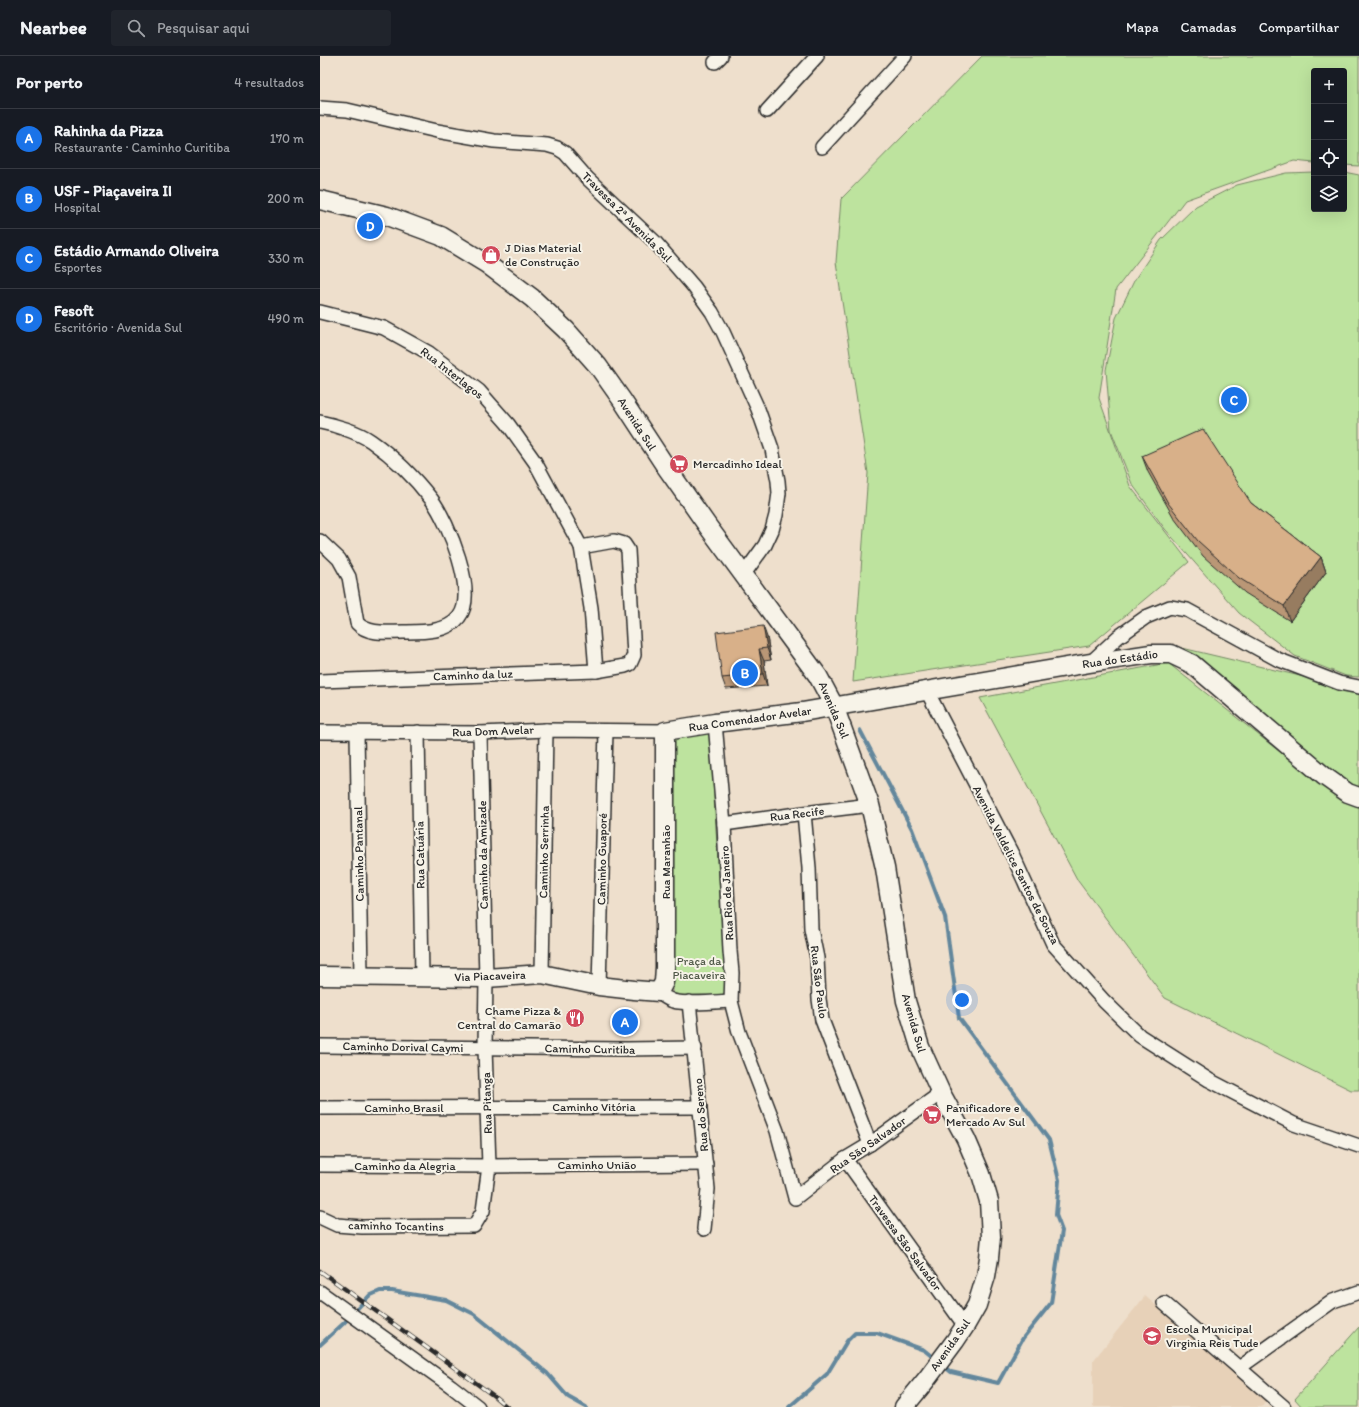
<!DOCTYPE html>
<html lang="pt">
<meta charset="utf-8">
<style>
:root{--surface:#171b24;--page:#20242c;--text:#f1f3f6;--muted:#9ea1a6;--line:#363941;--accent:#1a73e8}
body{margin:0;font-family:Itim,sans-serif;background:var(--page);color:var(--text)}
.controls{position:absolute;right:12px;top:12px;display:grid;overflow:hidden;border-radius:4px;box-shadow:0 4px 16px #0002}
.controls button{width:36px;height:36px;display:grid;place-items:center;padding:0;border:0;border-bottom:1px solid var(--line);background:var(--surface);color:var(--text);font:20px sans-serif}
.you{position:absolute;left:642px;top:944px;width:14px;height:14px;margin:-10px;border:3px solid #fff;border-radius:50%;background:#1a73e8;box-shadow:0 0 0 6px #1a73e833}
.badge{display:grid;place-items:center;width:26px;height:26px;border-radius:50%;background:var(--accent);color:#fff;font-size:13px;font-weight:700}
.pin{position:absolute;translate:-50% -50%;border:2px solid #fff;box-shadow:0 1px 4px #0006}
.list{margin:0;padding:0;list-style:none}
h2{display:flex;justify-content:space-between;align-items:center;height:52px;margin:0;padding:0 16px;font-size:17px}
h2 small{font-size:13px;font-weight:400;color:var(--muted)}
.list li{display:grid;grid-template-columns:26px 1fr auto;gap:12px;align-items:center;box-sizing:border-box;height:60px;padding:0 16px;border-top:1px solid var(--line)}
.list b{display:block;font-size:15px;white-space:nowrap}
.list p{margin:0;font-size:13px;white-space:nowrap;color:var(--muted)}
.list em{font-size:13px;font-style:normal;color:var(--muted)}
.icon{flex:none;width:22px;height:22px;fill:none;stroke:currentColor;stroke-width:2;stroke-linecap:round;stroke-linejoin:round}
.map{position:relative;flex:none;width:1039px;height:1351px;overflow:hidden}
header{display:flex;align-items:center;gap:24px;box-sizing:border-box;height:56px;padding:0 20px;background:var(--surface);border-bottom:1px solid var(--line)}
header strong{font-size:19px}
nav{display:flex;gap:22px;margin-inline-start:auto;font-size:14px}
.search{width:280px;height:36px;background:var(--page);display:flex;align-items:center;gap:10px;box-sizing:border-box;padding:0 14px;border-radius:4px;color:var(--muted);font-size:15px}
main{display:flex}
aside{flex:1;background:var(--surface)}
.map>svg:first-child{display:block}
.built{fill:#e7d1b8}
.green{fill:#bde39e;stroke:#748764}
.lines{fill:none;stroke-linecap:round;stroke-linejoin:round}
.stream{stroke:#63879c;stroke-width:4}
.street-casing{stroke:#2b2b2b;stroke-width:16}
.secondary-casing{stroke:#2b2b2b;stroke-width:21}
.street{stroke:#f7f3e8;stroke-width:13}
.secondary{stroke:#f7f3e8;stroke-width:18}
.rail-casing{stroke:#2b2b2b;stroke-width:4.5}
.rail{stroke:#f7f3e8;stroke-width:3;stroke-dasharray:9;stroke-linecap:butt}
.wall{fill:#ba9776;stroke:#2b2b2b}
.shaded-wall{fill:#977b60;stroke:#2b2b2b}
.building{fill:#d8b089;stroke:#2b2b2b}
.labels{text-anchor:middle;stroke-width:4;stroke-linejoin:round;paint-order:stroke}
.street-label{font-size:12px;fill:#2b2b2b;stroke:#f7f3e8}
.poi-label{font-size:12px;fill:#2b2b2b;stroke:#f7f3e8;text-anchor:start}
.park-label{font-size:12px;fill:#505948;stroke:#f7f3e8}
</style>
<header>
<strong>Nearbee</strong>
<div class="search"><svg class="icon" aria-label="search" viewBox="0 0 24 24"><circle cx="10" cy="10" r="6"/><path d="M15 15l6 6"/></svg>Pesquisar aqui</div>
<nav><a>Mapa</a><a>Camadas</a><a>Compartilhar</a></nav>
</header>
<main>
<aside>
<h2>Por perto<small>4 resultados</small></h2>
<ul class="list">
<li><span class="badge">A</span><div><b>Rahinha da Pizza</b><p>Restaurante · Caminho Curitiba</p></div><em>170 m</em></li>
<li><span class="badge">B</span><div><b>USF - Piaçaveira II</b><p>Hospital</p></div><em>200 m</em></li>
<li><span class="badge">C</span><div><b>Estádio Armando Oliveira</b><p>Esportes</p></div><em>330 m</em></li>
<li><span class="badge">D</span><div><b>Fesoft</b><p>Escritório · Avenida Sul</p></div><em>490 m</em></li>
</ul>
</aside>
<div class="map">
<svg width="1039" height="1351" viewBox="0 0 1039 1351">
<rect width="100%" height="100%" fill="#eedfcc"/>
<filter id="ink" filterUnits="userSpaceOnUse"><feTurbulence type="fractalNoise" baseFrequency=".025" numOctaves="2"/><feDisplacementMap in="SourceGraphic" scale="8" xChannelSelector="R" yChannelSelector="G"/><feConvolveMatrix kernelMatrix="1 2 1 2 8 2 1 2 1" color-interpolation-filters="sRGB"/></filter>
<g filter="url(#ink)">
<path class="built" d="M825,1240l122,104 -5,7h-169v-46z"/>
<g class="green">
<path d="M662,0h377v110l-15,-1v-94h-30v92l-20,-2 -109,39 -69,89 -17,109 31,88 59,76 -100,84 -236,36 15,-209 -32,-211 5,-63z"/>
<path d="M994,116v37h30v-37l15,3v502l-13,-1 -51,-20 -56,-43 -74,-84 -33,-45 -21,-54 -5,-60 10,-52 19,-39 26,-39 35,-34 41,-21 49,-12z"/>
<path d="M858,591l181,43v97l-14,-5z"/>
<path d="M848,607l170,135 21,6v286h-8l-186,-92 -87,-117 -98,-183z"/>
<path d="M390,675l16,263 -53,2 1,-261z"/>
<path d="M1039,1271v80h-57l-7,-8z"/>
</g>
<g class="lines">
<g class="stream">
<path d="M540,674l52,99 33,88 14,101 90,122 10,40 -3,35 6,16 -11,72 -28,35 -25,45 -47,-11 -9,-7"/>
<path d="M0,1289l24,-22 25,-27 11,-5h12l54,9 28,14 73,59 21,24 18,10"/>
<path d="M469,1351l38,-33 20,-33 8,-8h22l47,17 11,9"/>
</g>
<g class="street-casing">
<g id="street">
<path d="M395,6l6,-6"/>
<path d="M0,52l27,2 90,21 57,10 53,4 10,3 8,5 22,25 68,64 39,45 18,25 11,20 35,77 14,40 6,32 1,12 -3,22 -4,15 -7,15 -21,29"/>
<path d="M447,55l50,-55"/>
<path d="M502,91l83,-91"/>
<path d="M0,256l64,16 45,25 50,38 29,33 27,38 46,85 10,61 5,63"/>
<path d="M0,366c15,3 38,10 51,19 23,16 44,37 61,59 16,22 46,93 27,117 -12,16 -38,15 -56,15 -15,0 -35,3 -46,-9l-8,-46 -10,-18 -19,-18"/>
<path d="M770,607l28,-26 28,-20 24,-10 17,3 90,49 62,24 20,4"/>
<path d="M0,625l276,-10 29,-5 5,-2 4,-9 -6,-105 -4,-6 -10,-3 -33,6"/>
<path d="M607,635l86,165 40,88 51,57 36,35 69,44 85,44 65,22"/>
<path d="M395,667l9,101 6,127 2,22 -1,28 8,31 38,99 18,67 50,-39 25,-15 71,-51"/>
<path d="M0,676l160,1 66,-3 119,1"/>
<path d="M37,676l4,244"/>
<path d="M98,676l4,245"/>
<path d="M484,757l5,55 2,61 6,29 2,41 3,21 48,124"/>
<path d="M404,768l80,-11 66,-8"/>
<path d="M222,918l4,-244"/>
<path d="M279,930l7,-255"/>
<path d="M339,936c4,4 8,7 14,9 15,4 42,1 58,0"/>
<path d="M369,946l19,187 -4,40"/>
<path d="M0,990l307,3 68,-1"/>
<path d="M0,1052l380,-1"/>
<path d="M525,1103l120,167"/>
<path d="M0,1109l169,1 217,-2"/>
<path d="M0,1161l17,8 25,2 112,-1 9,-15 6,-45 -4,-118 1,-70 -6,-245"/>
<path d="M0,1236l131,94 27,21"/>
<path d="M844,1247l120,104"/>
<path d="M919,1312l94,-67 26,-9"/>
</g>
</g>
<g class="secondary-casing">
<g id="secondary">
<path d="M0,144l67,16 54,20 46,28 45,34 34,32 32,36 24,34 42,64 45,64 109,148 16,30 36,99 15,63 21,133 14,46 21,46 25,46 15,35 8,27 2,36 -2,21 -3,18 -9,29 -12,21 -10,15 -29,39 -22,27"/>
<path d="M0,920l166,2 56,-4 57,12 35,4 25,2 5,-10 1,-15v-236l50,-8 87,-11 288,-49 61,-9h20l21,10 132,112 24,17 11,4"/>
</g>
</g>
<use href="#street" class="street"/>
<use href="#secondary" class="secondary"/>
<g class="rail-casing">
<path id="rail" d="M0,1215l174,125 13,11"/>
</g>
<use href="#rail" class="rail"/>
</g>
<g class="wall">
<path d="M822,400l109,47 70,54 5,15 -36,49 -45,-28 -42,-37 -29,-38 -26,-46z"/>
<path d="M447,581l4,23 -7,1 3,25 -41,3 -4,-11z"/>
</g>
<g class="shaded-wall">
<path d="M1001,501l5,15 -36,49 -6,-15z"/>
<path d="M443,570l4,11 4,23 -4,-12z"/>
<path d="M439,593l5,12 3,25 -4,-12z"/>
</g>
<g class="building">
<path d="M883,373l48,74 70,54 -37,49 -45,-28 -41,-37 -30,-38 -26,-47z"/>
<path d="M443,570l4,22 -8,1 4,25 -41,4 -6,-46z"/>
</g>
</g>
<defs>
<g id="shop-disc" transform="scale(1)"><circle r="9.5" fill="#d1495b" stroke="#f7f3e8"/><path d="M-5-2.5h2.3a2.7 3.5 0 0 1 5.4 0H5L5.5 6h-11ZM-1.5-2.5h3a1.5 2.3 0 0 0-3 0Z" fill="#fff"/></g>
<g id="supermarket-disc" transform="scale(1)"><circle r="9.5" fill="#d1495b" stroke="#f7f3e8"/><path d="M-6-5.5h2.5l.6 2H6L4.5 2H-2.5L-4.4-4H-6ZM-1.5 3.2a1.3 1.3 0 1 0 .1 0ZM3 3.2a1.3 1.3 0 1 0 .1 0Z" fill="#fff"/></g>
<g id="restaurant-disc" transform="scale(1)"><circle r="9.5" fill="#d1495b" stroke="#f7f3e8"/><path d="M-5-6h1v4h1v-4h1v4h1v-4h1v5L-1.5 .5V6h-2V.5L-5-1ZM5-6V6H3V1.5H1.5Q1.5-4 5-6Z" fill="#fff"/></g>
<g id="school-disc" transform="scale(1)"><circle r="9.5" fill="#d1495b" stroke="#f7f3e8"/><path d="M0-5L7-2L0 1L-7-2ZM-4 1L0 2.5L4 1V4Q0 6-4 4Z" fill="#fff"/></g>
</defs>
<g fill-rule="evenodd">
<use href="#shop-disc" x="171" y="199"/>
<use href="#supermarket-disc" x="359" y="408"/>
<use href="#restaurant-disc" x="255" y="962"/>
<use href="#supermarket-disc" x="612" y="1059"/>
<use href="#school-disc" x="832" y="1280"/>
</g>
<g class="labels">
<g class="street-label">
<text transform="translate(307 161) rotate(45)" y="4">Travessa 2ª Avenida Sul</text>
<text transform="translate(132 317) rotate(38)" y="4">Rua Interlagos</text>
<text transform="translate(317 368) rotate(57)" y="4">Avenida Sul</text>
<text transform="translate(800 603) rotate(-8)" y="4">Rua do Estádio</text>
<text transform="translate(153 619) rotate(-2)" y="4">Caminho da luz</text>
<text transform="translate(514 654) rotate(67)" y="4">Avenida Sul</text>
<text transform="translate(430 663) rotate(-8)" y="4">Rua Comendador Avelar</text>
<text transform="translate(173 675) rotate(-2)" y="4">Rua Dom Avelar</text>
<text transform="translate(477 758) rotate(-7)" y="4">Rua Recife</text>
<text transform="translate(224 796) rotate(-89)" y="4">Caminho Serrinha</text>
<text transform="translate(39 798) rotate(-91)" y="4">Caminho Pantanal</text>
<text transform="translate(100 799) rotate(-91)" y="4">Rua Catuária</text>
<text transform="translate(163 799) rotate(-91)" y="4">Caminho da Amizade</text>
<text transform="translate(282 803) rotate(-89)" y="4">Caminho Guaporé</text>
<text transform="translate(346 806) rotate(-90)" y="4">Rua Maranhão</text>
<text transform="translate(696 809) rotate(63)" y="4">Avenida Valdelice Santos de Souza</text>
<text transform="translate(407 837) rotate(-93)" y="4">Rua Rio de Janeiro</text>
<text transform="translate(170 920) rotate(-2)" y="4">Via Piacaveira</text>
<text transform="translate(499 926) rotate(83)" y="4">Rua São Paulo</text>
<text transform="translate(594 967) rotate(74)" y="4">Avenida Sul</text>
<text transform="translate(83 991) rotate(1)" y="4">Caminho Dorival Caymi</text>
<text transform="translate(270 993) rotate(1)" y="4">Caminho Curitiba</text>
<text transform="translate(167 1047) rotate(-92)" y="4">Rua Pitanga</text>
<text x="274" y="1055">Caminho Vitória</text>
<text x="84" y="1056">Caminho Brasil</text>
<text transform="translate(381 1059) rotate(-95)" y="4">Rua do Sereno</text>
<text transform="translate(548 1089) rotate(-35)" y="4">Rua São Salvador</text>
<text x="277" y="1113">Caminho União</text>
<text x="85" y="1114">Caminho da Alegria</text>
<text transform="translate(76 1170) rotate(1)" y="4">caminho Tocantins</text>
<text transform="translate(585 1187) rotate(54)" y="4">Travessa São Salvador</text>
<text transform="translate(630 1289) rotate(-55)" y="4">Avenida Sul</text>
</g>
<g class="poi-label">
<text x="185" y="196">J Dias Material<tspan x="185" dy="14">de Construção</tspan></text>
<text x="373" y="412">Mercadinho Ideal</text>
<text x="241" y="959" text-anchor="end">Chame Pizza &amp;<tspan x="241" dy="14">Central do Camarão</tspan></text>
<text x="626" y="1056">Panificadore e<tspan x="626" dy="14">Mercado Av Sul</tspan></text>
<text x="846" y="1277">Escola Municipal<tspan x="846" dy="14">Virginia Reis Tude</tspan></text>
</g>
<g class="park-label">
<text x="379" y="909">Praça da<tspan x="379" dy="14">Piacaveira</tspan></text>
</g>
</g>
</svg>
<div class="controls">
<button>+</button>
<button>−</button>
<button><svg class="icon" aria-label="locate" viewBox="0 0 24 24"><circle cx="12" cy="12" r="6"/><path d="M12 2v4M12 18v4M2 12h4M18 12h4"/></svg></button>
<button><svg class="icon" aria-label="layers" viewBox="0 0 24 24"><path d="M12 4l9 5-9 5-9-5zM3 14l9 5 9-5"/></svg></button>
</div>
<div class="you"></div>
<div class="pin badge" style="left:305px;top:966px">A</div>
<div class="pin badge" style="left:425px;top:617px">B</div>
<div class="pin badge" style="left:914px;top:344px">C</div>
<div class="pin badge" style="left:50px;top:170px">D</div>
</div>
</main>
